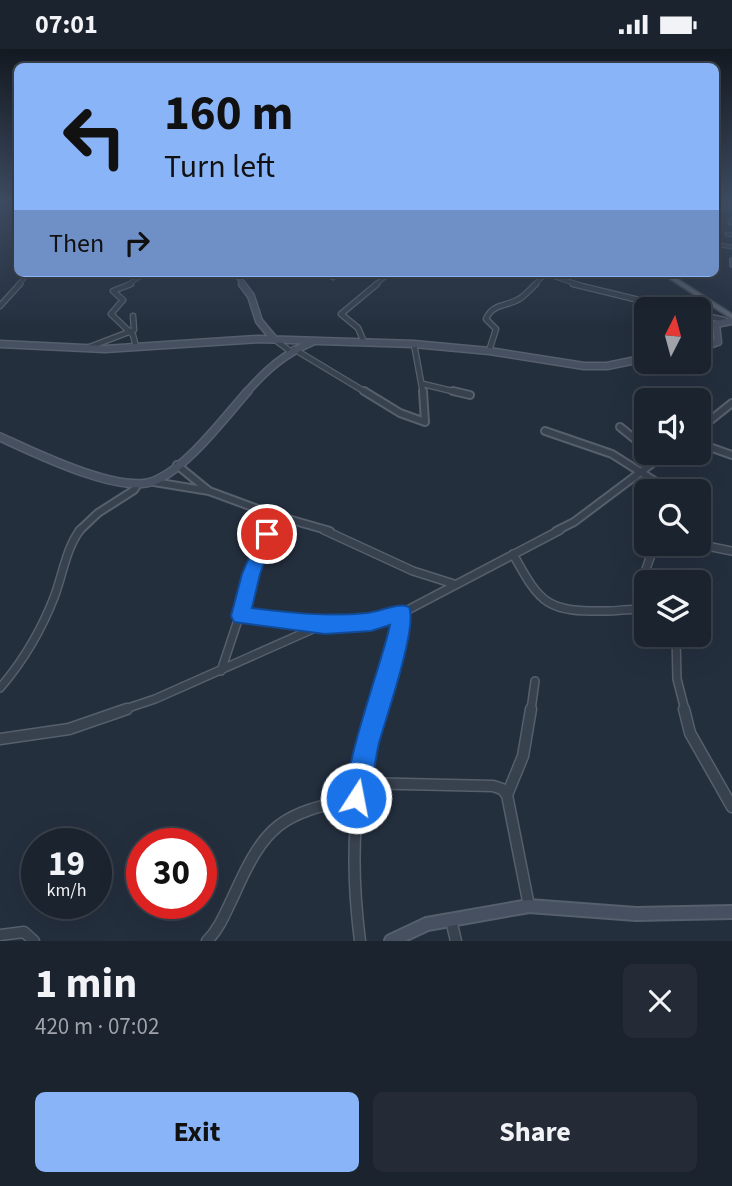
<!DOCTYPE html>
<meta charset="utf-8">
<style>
body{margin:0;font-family:"Source Sans 3",sans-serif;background:#242b36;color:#f1f3f6;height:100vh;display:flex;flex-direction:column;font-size:26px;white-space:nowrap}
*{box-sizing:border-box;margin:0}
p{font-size:23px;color:#a0a4aa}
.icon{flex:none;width:38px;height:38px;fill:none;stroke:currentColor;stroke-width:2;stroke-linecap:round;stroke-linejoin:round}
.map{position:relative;height:892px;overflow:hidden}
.drawer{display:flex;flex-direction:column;background:#1b232e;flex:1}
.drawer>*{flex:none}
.hud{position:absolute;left:14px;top:14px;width:705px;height:214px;border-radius:10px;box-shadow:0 7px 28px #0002,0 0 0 2px #39404a;background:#8ab4f8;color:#111;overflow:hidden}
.needle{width:46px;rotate:6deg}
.fabs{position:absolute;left:634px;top:248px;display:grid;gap:14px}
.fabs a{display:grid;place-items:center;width:77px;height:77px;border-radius:10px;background:#1b232e;box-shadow:0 7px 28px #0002,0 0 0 2px #39404a;font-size:35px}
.speed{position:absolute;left:21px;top:779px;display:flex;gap:14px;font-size:35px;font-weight:700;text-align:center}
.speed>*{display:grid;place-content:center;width:91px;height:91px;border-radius:50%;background:#1b232e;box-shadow:0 7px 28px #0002,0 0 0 2px #39404a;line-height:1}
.speed small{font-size:18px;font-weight:400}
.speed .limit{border:10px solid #d22;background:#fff;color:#111}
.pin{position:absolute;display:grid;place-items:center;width:60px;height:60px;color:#fff;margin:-30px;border:4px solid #fff;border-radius:50%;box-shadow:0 2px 7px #0007}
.me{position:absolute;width:77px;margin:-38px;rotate:11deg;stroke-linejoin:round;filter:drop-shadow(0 0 5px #0008)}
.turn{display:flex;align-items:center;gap:24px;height:147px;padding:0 35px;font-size:32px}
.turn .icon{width:91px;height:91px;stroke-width:2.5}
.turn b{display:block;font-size:49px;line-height:60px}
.then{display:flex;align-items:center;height:66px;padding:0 35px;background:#0003;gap:14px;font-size:26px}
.round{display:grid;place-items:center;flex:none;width:74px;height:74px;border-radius:10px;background:#242b36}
.head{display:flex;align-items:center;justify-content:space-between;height:119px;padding:0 35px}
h1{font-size:42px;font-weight:700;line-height:52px}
.action{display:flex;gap:14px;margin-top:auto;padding:14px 35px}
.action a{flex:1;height:80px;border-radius:10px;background:#8ab4f8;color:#111;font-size:28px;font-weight:700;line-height:80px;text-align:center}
.action a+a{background:#242b36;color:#f1f3f6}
.status{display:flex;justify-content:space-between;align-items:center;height:49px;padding:0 35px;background:#1b232e;direction:ltr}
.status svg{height:19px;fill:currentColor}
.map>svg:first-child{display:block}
</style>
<div class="status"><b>07:01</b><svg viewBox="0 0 49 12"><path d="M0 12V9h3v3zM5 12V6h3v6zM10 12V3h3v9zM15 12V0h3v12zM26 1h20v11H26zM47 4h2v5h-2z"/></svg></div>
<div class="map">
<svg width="732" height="892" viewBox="0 0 732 892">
<rect width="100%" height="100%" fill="#242f3e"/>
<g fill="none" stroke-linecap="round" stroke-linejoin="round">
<g stroke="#565f6c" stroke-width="5">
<path id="street-far4" d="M0,155L6,153
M716,159H732
M730,174L732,171
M727,185L732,186
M716,195L732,198
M543,224L580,236
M333,229L335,224
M18,236L29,224
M127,236L146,224
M375,236L390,224
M534,236L545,226"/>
</g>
<g stroke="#565f6c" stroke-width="7">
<path id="street-far3" d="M131,235L113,242L123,251L111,265L133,286L136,298
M573,235L680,261
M0,257L20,235
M698,265L724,271
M274,290L290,302
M364,293L358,279L341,265L377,235
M414,295L423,344
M87,299L134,281L133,267
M294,300L367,344
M489,302L496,280L486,270C493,254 506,258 519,250C525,247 530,240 536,235
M423,335L460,344"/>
</g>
<g stroke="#565f6c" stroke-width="10">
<path id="street-far2" d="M364,342L400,364L425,373L423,342
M453,342L470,346
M620,378L646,399
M698,381L732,354
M545,382L612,405L672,443
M698,394L732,406
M177,416L209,442
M154,433L209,442L274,466L330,482
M79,482L98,464L134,441L138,435
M268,482L274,466
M556,482L574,473L666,404"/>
</g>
<g stroke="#565f6c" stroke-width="10">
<path id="street-far1" d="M324,481L413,522L454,535
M697,495L732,502
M513,505C541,556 547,563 608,562C621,562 633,558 646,562
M650,534L646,520L655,495
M240,567L322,576
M676,586L677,630L685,661
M221,622L268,481
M0,639C24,611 42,580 55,546C63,524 66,500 80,481
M122,661L155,650L315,579L371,573L402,564L560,481
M377,661L402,564
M531,661L535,632"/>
</g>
<g stroke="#565f6c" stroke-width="13">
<path id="street" d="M684,660L690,684L732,758
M0,690L69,680L127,660
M360,734L493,737L502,740L507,746L529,857
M507,746L523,707L531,660
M451,871L456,892
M0,886L24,883L34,892
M207,892C220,879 226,862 234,846C266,774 281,765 356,749
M360,892C349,805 354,744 377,660"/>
</g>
<g stroke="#565f6c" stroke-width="6">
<path id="secondary-far3" d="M732,211V216
M235,224L244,236"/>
</g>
<g stroke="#565f6c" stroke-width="9">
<path id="secondary-far2" d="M242,235L251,247L259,272L274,290
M0,295L105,300L258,290L414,295L489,302L584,317H607L646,309
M698,300L718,293L716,275L732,272
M246,344C266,321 284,305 312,293"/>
</g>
<g stroke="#565f6c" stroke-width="10">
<path id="secondary-far1" d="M0,388C33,403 120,446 154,432C187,419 224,369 248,342"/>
</g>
<g stroke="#565f6c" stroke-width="16">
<path id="secondary" d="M391,892L427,875L529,857L636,865L732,863"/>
</g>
<g stroke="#414a57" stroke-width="3">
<path id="primary" d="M661,224H668L732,265V270Z"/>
</g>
<use href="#street-far4" stroke="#38414e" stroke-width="3.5"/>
<use href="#street-far3" stroke="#38414e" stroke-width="4.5"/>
<use href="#street-far2" stroke="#38414e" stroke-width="6"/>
<use href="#street-far1" stroke="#38414e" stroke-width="7"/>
<use href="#street" stroke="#38414e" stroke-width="10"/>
<use href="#secondary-far3" stroke="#465061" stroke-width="4.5"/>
<use href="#secondary-far2" stroke="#465061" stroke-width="6"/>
<use href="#secondary-far1" stroke="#465061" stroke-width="7"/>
<use href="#secondary" stroke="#465061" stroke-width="12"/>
<use href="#primary" fill="#56606e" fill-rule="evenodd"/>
</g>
<linearGradient id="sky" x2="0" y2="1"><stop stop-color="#141a22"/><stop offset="0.55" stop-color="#3f4d63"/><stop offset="1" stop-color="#3f4d63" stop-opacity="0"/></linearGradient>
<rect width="732" height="277" fill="url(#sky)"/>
<path fill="#1a73e8" stroke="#114b97" stroke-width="2" d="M267,479L273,481L275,485L260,525L252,559C291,564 328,568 367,564C381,563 396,553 409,558C418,577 386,669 379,694C374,715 373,738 365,758L356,761L348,758C337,731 383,612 390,576L371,582L325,585L234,573L231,567L242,525L261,481Z"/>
</svg>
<div class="fabs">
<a><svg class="needle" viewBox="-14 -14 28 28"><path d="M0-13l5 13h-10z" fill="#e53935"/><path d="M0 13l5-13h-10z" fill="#a0a4aa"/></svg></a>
<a><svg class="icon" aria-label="sound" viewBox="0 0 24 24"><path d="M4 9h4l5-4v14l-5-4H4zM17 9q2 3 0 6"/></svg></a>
<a><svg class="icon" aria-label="search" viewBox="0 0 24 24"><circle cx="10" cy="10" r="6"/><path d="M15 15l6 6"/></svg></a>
<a><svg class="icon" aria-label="layers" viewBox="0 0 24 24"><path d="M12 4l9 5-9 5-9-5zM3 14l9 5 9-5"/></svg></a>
</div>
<div class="speed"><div>19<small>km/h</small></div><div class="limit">30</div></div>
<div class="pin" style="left:267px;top:485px;background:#d93025"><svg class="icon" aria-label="arrive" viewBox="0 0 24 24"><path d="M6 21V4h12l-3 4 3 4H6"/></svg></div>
<svg class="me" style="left:356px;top:749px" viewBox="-20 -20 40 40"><circle r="17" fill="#1a73e8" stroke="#fff" stroke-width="3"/><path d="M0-11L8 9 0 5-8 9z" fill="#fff"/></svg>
<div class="hud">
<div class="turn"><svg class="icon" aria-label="left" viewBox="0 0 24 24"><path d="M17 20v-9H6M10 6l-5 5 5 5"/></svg><div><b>160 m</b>Turn left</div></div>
<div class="then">Then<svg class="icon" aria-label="right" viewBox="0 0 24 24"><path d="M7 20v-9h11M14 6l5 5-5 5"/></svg></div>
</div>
</div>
<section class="drawer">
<div class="head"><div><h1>1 min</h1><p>420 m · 07:02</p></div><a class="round"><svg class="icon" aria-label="close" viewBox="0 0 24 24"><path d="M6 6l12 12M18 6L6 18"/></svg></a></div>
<div class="action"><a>Exit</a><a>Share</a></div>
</section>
